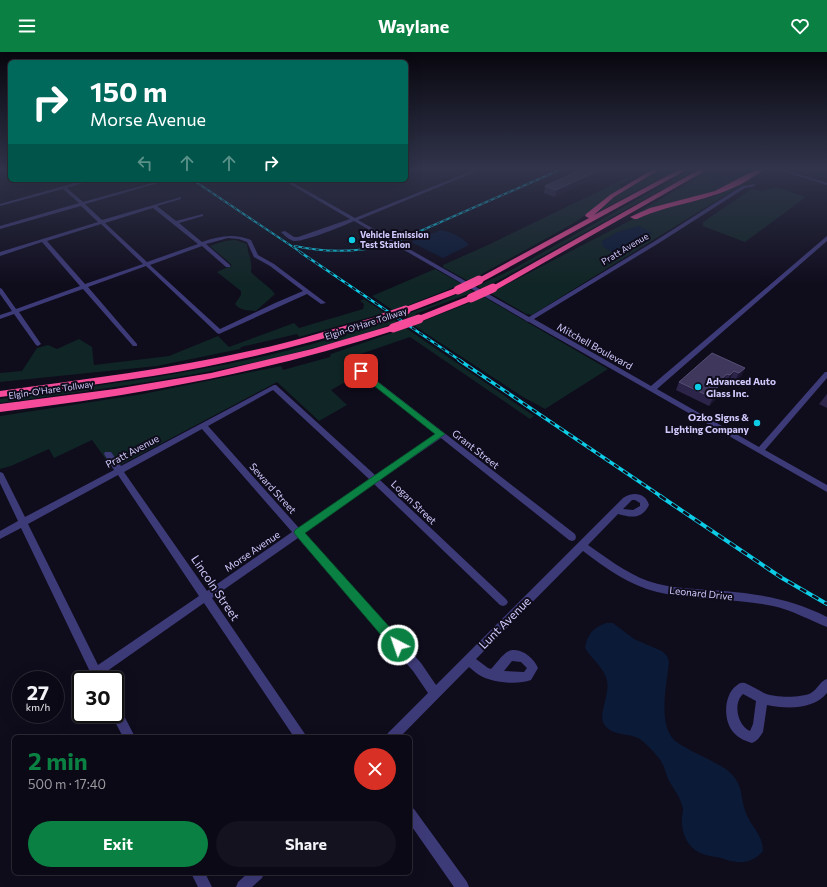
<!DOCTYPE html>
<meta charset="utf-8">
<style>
body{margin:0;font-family:Commissioner,sans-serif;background:#14121e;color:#f1f3f6;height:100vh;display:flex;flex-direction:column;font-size:15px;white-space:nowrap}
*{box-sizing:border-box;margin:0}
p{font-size:13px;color:#9a9aa0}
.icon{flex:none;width:22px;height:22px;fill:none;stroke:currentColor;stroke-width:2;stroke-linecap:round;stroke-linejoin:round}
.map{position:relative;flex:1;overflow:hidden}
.details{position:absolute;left:12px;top:683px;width:400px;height:140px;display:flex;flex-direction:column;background:#0b0915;border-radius:6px;box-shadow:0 4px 16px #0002,0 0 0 1px #2b2a34}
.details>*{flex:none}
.hud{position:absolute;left:8px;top:8px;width:400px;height:122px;border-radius:6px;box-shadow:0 4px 16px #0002,0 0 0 1px #2b2a34;background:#00695c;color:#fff;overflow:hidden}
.speed{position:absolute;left:12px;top:619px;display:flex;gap:8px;font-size:20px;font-weight:700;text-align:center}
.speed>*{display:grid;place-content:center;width:52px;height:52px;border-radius:50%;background:#0b0915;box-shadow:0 4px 16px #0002,0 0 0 1px #2b2a34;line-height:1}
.speed small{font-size:10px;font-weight:400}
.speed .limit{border:2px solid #111;border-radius:6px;background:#fff;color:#111}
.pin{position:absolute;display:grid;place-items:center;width:34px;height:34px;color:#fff;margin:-17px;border-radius:8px;box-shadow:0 2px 6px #0006}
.me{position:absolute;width:44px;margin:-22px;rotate:319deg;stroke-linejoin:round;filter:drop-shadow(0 0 3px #0008)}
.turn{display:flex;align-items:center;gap:14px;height:84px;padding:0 16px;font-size:18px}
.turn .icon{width:52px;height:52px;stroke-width:2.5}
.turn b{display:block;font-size:28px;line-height:34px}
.lanes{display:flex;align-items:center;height:38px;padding:0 16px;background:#0003;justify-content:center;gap:20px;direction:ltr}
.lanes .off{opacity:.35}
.round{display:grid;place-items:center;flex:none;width:42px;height:42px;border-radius:21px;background:#14121e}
.head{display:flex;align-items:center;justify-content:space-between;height:68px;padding:0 16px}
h1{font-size:24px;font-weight:700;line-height:30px;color:#0b8043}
.primary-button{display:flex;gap:8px;margin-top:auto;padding:8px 16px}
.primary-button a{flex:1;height:46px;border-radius:24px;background:#0b8043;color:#fff;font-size:16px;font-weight:700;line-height:46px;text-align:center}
.primary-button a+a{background:#14121e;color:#f1f3f6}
header{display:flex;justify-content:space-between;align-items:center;height:52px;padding:0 16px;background:#0b8043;color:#fff;font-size:18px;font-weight:700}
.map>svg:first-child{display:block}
</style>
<header><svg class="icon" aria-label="menu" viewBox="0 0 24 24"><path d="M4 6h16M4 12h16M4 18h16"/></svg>Waylane<svg class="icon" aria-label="heart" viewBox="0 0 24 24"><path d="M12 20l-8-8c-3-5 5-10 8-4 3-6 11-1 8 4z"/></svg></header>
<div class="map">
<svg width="827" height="835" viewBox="0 0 827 835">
<rect width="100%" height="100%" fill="#0f0c1c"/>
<path fill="#102525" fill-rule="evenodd" d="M647,116H651L618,133L623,136L574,171L475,226L468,229L443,215V213L488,193Z
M663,116H680L594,162L616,144Z
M694,116H700L503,226L481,237L477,234L513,217Z
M714,116H730L710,127L720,133L752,116H756L719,139L653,156L633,163Z
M789,116H827V121L820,126Z
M752,126H753L750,128L751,130H747L532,263L526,262L490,241L637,165L663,156L712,145L730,137ZM639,174L651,181L622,201L613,202L602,189L618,180Z
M776,135L806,145L745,190L703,174V170L750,138L752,137L762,139Z
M235,188L247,192C248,203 253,210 251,220C258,228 268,233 275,242L256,259C248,258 240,259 235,252L241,243V239L217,220L232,213L210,194L225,189Z
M435,217L462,232L394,259L372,244Z
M469,237L474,240L415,262L417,263L405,267L401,264L435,252Z
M484,245L608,317L545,357L523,345L413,273Z
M364,247L385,261L299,285L297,282L241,295L240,297L157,314L0,330V321L22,319L37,296L48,293L57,297L79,287L92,295L94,313L169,304L218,284L229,295L294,271L299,276L363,257L364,252L360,249Z
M393,267L398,270C270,316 134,333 0,351V347C86,335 171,325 256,306C302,296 348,282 393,267Z
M406,276L534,364L530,367L410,285L343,308L360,322L331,338L347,353L319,369L277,330L113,417L92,388L54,406L49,397L11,414L0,417V364L143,342L281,314L283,318L330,305L331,302Z"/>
<path fill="#0b1a36" d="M730,116H752L720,133L710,131V127Z
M639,174L652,181L622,201L616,203L602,194V189L618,180Z
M441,178C449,179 464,186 469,193L443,206L413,191V189Z
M606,571H613L634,587L662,599L667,604L669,610C667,632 656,677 678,691C687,697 698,702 708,707C718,713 728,716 735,726C743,737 741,749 746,761C752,776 763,783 763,799C753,811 741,812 727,808C718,804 707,805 698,800C686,793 681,779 682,766C682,763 683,760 683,757C681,746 673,736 668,727C665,719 664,712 658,705C653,699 645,690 638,686C627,681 609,684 603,670C599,662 610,641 607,629C605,616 591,607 585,596C587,582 594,575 606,571Z"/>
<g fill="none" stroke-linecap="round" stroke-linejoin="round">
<path fill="#3d3a78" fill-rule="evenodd" d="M479,116H485L358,168L529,265L655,189L742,134L755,132V134L745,136L659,191L534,267L651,334L827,184V189L657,337L759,395L825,320H827V326L765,398L827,433V440L529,270L526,269L525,268L354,169C343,174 304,190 294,189C289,188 284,183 281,180L285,179L294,185H298L350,167L283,128H288L355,166Z
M772,116H779L827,131V133Z
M85,128H92L67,136L83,150L159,129V131L85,152L102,168L181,145V147L157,154L176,169L203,162V164L179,171L202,190C219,184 234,181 251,188L258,203L274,212L326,251L321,252L307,242L219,282L217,281L146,214L88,235L137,292V294H133L83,237L19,260L41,292L38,294L36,293L14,262L0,267V263L12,259L0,242V236L2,237L16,257L80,234L42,190L0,204V200L98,170L81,154L0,177V174L79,151L63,137L0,154V152ZM153,156L198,192L147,210L105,171ZM101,172L143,212L85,232L47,189ZM228,186L239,187L247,190L254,205L270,214L303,239L275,251L220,277L150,213L202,194L226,215H230V213L206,192Z
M350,308L575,482L576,485L575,488L572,489L569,488L441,386L380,428L506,547L508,550L506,553L503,554L500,553L374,432L304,481L421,611L436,633L623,446C633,439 646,441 649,453C642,467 632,466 618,462L588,493C607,506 626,521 648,529C672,537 699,537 724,539C760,542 794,548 827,565V575C809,568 792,558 773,554C735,546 695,549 657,540C629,533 605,516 583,499L476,607L488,616L491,617C496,612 501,604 507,600C519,593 534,606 538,616L531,628C518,633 494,631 481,624C477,622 473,618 469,615L400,685H386L388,681L428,641L413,619L298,486L212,546L307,685H294L204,551L103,622L105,628H94L21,476L0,487V479L18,469L0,431V420L3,421L25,465L114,418L104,402L105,400H111L121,414L274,333H276L375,423L436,382L348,311V309ZM273,338L369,427L299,476L208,374ZM202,377L292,480L207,539L124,420ZM118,423L199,544L98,613L28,472ZM632,448H635L640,451V454L633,458L623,457ZM512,609L521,610L527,616L524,620L504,619Z
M827,627V641C813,658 786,657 767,653L763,680C760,685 757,689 752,691C746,689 740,687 735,682C723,671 723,644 736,634C739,631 741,630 745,631C752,634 758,638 764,641C775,646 801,646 811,641C818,637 820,629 827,627ZM743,642L756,649L753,672L750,679C737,673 733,651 743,642Z
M115,652L119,654L135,685H123L111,662H115Z
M410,755L414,757L467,830L469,835H454L410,772Z
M191,821H205L212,835H198Z
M248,821H264L262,826L252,835H236L238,830Z"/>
<path fill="#f54b9a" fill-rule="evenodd" d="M655,116H662L614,145L594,163L682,116H690L482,230H479L475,228L589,166L585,164L586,162L610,143Z
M702,116H710L496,238H490L489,236Z
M759,116H766C761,121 754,124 748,128C712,150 674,150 637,167H634L630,165L650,156L715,139Z
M458,235L462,238L461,240L409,260L406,261L402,258L403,256Z
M471,243L475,246L474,248L422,269L419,270L414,267L416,265Z
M380,264L385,267L383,269C324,287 265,303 204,315C136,328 68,336 0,345V339C85,327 170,317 254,298C297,289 338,275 380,264Z
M393,273L396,274L398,276L396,278C319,303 241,322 162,336C108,346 54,353 0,360V352L115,337L211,321L312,297Z"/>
<g stroke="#0dcce5" stroke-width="2">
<path id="rail-far3" d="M193,128L302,201
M295,194C326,201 355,200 386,194L564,116"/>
</g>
<g stroke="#0dcce5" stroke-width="2.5">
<path id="rail-far2" d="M300,200L461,309"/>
</g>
<g stroke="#0dcce5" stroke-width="3.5">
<path id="rail-far1" d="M459,308L662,445"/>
</g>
<g stroke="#0dcce5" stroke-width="4">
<path id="rail" d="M660,444L782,526L827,552"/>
</g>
<use href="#rail-far3" stroke="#0f0c1c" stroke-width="1" stroke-dasharray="3.5" stroke-linecap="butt"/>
<use href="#rail-far2" stroke="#0f0c1c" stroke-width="1.5" stroke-dasharray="4.5" stroke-linecap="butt"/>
<use href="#rail-far1" stroke="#0f0c1c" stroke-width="2" stroke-dasharray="5.5" stroke-linecap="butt"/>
<use href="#rail" stroke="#0f0c1c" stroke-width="2.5" stroke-dasharray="7" stroke-linecap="butt"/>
<path stroke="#f54b9a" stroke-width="9" d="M458,238L479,228
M471,246L493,236
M380,267L406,258
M393,276L419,267"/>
</g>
<path fill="#2d2549" d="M531,116H555L544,121Z
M585,116H616L555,145L544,141L545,134Z
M745,316L741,324L735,329L730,327L726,331L722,330L718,333L716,339L719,340L715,348L709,354L676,338L679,330Z
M827,342V356L819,352Z"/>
<path fill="#1a142f" d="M545,116H555L544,121Z
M604,116H616L555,145L556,138Z
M745,316L741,324L735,329L739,321Z
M734,319L730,327L726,331L730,323Z
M727,322L722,330L712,340L716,332Z
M719,340L715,348L709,354L713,346Z"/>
<path fill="#3f375c" stroke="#564e75" d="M585,116H604L556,138L545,134Z
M712,301L745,316L739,321L734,319L730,323L727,322L716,332L719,334L714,338L719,340L713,346L679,330Z"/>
<linearGradient id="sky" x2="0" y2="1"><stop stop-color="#08070f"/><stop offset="0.5" stop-color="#31344b"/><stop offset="1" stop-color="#31344b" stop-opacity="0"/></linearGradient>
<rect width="827" height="233" fill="url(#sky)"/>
<path fill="#0b8043" stroke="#07532c" d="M361,317L445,382L305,481L402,589L403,593L402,597L398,598L393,597L294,481L295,478L435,382L358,321L357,319Z"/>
<g fill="#0dcce5" stroke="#0f0c1c" stroke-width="1.5">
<circle cx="352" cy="188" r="4"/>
<circle cx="698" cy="335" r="4"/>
<circle cx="757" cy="371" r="4"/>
</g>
<g text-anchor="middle" stroke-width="4" stroke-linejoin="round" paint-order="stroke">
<g font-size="9" font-weight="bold" fill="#d0cafc" stroke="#0f0c1c" text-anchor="start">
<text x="360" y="186">Vehicle Emission<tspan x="360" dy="10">Test Station</tspan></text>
</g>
<g font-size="9" fill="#d0cafc" stroke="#0f0c1c">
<text transform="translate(625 197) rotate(-31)" y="3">Pratt Avenue</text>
<text transform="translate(366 272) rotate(-18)" y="3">Elgin-O'Hare Tollway</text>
<text transform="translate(51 338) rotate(-8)" y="3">Elgin-O'Hare Tollway</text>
</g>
<g font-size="10" fill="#d0cafc" stroke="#0f0c1c">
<text transform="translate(595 294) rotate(29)" y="4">Mitchell Boulevard</text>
<text transform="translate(476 397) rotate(38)" y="4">Grant Street</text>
<text transform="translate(132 399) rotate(-28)" y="4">Pratt Avenue</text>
<text transform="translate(273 436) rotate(48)" y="4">Seward Street</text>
<text transform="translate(414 450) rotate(44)" y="4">Logan Street</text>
<text transform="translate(252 499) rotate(-34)" y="4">Morse Avenue</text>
<text transform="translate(701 541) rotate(6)" y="4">Leonard Drive</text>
</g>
<g font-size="10" font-weight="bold" fill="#d0cafc" stroke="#0f0c1c" text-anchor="start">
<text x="706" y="333">Advanced Auto<tspan x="706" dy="12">Glass Inc.</tspan></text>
<text x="749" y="369" text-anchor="end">Ozko Signs &amp;<tspan x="749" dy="12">Lighting Company</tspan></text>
</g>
<g font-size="12" fill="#d0cafc" stroke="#0f0c1c">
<text transform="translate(215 536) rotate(56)" y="4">Lincoln Street</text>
<text transform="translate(505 571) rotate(-45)" y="4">Lunt Avenue</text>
</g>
</g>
</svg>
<div class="speed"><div>27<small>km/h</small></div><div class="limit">30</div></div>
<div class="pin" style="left:361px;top:319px;background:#d93025"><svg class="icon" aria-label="arrive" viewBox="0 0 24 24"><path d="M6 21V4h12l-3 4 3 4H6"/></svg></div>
<svg class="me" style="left:398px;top:593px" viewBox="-20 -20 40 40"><circle r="17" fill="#0b8043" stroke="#fff" stroke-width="3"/><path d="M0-11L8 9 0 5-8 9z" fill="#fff"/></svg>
<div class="hud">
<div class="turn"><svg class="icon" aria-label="right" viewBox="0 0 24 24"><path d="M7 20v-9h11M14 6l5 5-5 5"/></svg><div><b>150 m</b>Morse Avenue</div></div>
<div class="lanes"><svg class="icon off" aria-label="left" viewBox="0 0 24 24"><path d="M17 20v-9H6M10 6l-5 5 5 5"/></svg><svg class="icon off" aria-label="ahead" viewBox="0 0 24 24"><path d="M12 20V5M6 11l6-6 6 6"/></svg><svg class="icon off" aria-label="ahead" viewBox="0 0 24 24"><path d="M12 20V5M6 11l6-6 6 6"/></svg><svg class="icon" aria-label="right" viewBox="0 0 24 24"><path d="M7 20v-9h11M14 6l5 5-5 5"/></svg></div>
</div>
<section class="details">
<div class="head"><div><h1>2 min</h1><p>500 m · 17:40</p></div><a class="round" style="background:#d93025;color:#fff"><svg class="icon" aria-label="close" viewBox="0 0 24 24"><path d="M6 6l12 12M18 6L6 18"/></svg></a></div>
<div class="primary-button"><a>Exit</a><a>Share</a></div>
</section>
</div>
